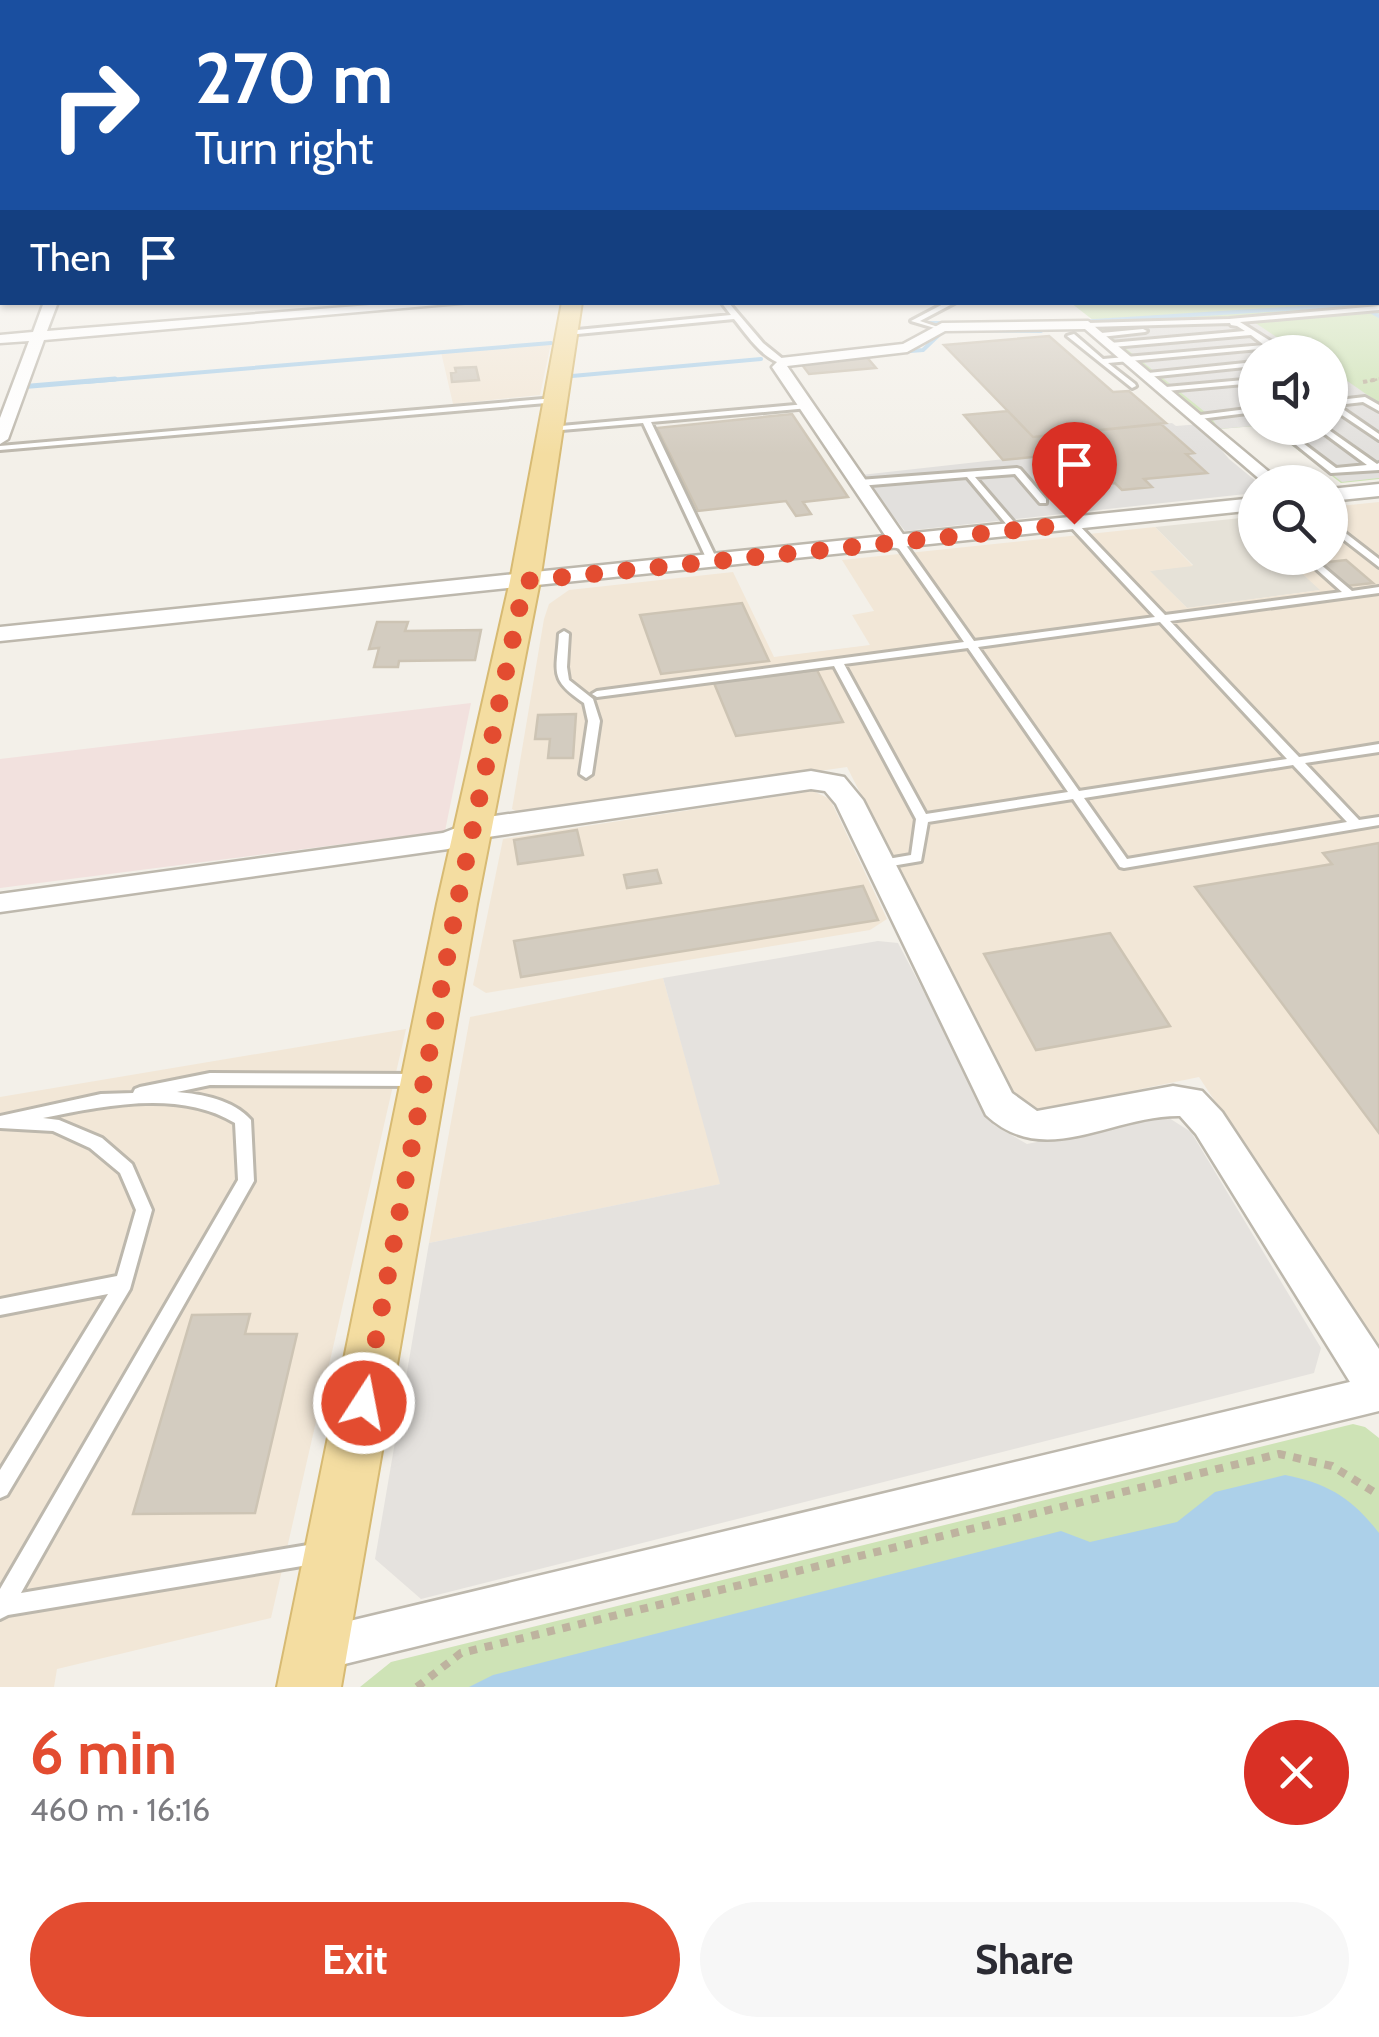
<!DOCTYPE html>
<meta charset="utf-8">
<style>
body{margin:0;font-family:Cabin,sans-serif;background:#f7f7f7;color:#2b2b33;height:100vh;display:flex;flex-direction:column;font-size:38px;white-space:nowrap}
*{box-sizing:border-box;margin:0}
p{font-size:32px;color:#7c7c81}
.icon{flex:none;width:55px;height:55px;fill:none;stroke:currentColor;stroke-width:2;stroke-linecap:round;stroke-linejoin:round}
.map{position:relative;height:1687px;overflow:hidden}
.details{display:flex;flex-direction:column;background:#fff;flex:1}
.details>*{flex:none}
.guide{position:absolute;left:0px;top:0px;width:1380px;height:305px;box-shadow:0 2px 8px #0004;background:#1a4fa0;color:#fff;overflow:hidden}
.buttons{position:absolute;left:1238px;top:335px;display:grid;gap:20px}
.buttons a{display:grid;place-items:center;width:110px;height:110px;border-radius:50%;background:#fff;box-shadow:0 2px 8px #0004;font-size:50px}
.pin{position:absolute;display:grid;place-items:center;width:85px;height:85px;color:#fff;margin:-102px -42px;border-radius:50% 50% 50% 0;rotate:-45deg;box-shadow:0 0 10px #0007}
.pin .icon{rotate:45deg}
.me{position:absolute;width:110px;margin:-55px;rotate:11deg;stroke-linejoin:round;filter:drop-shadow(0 0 8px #0008)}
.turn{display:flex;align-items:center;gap:35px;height:210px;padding:0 30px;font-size:45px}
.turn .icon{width:130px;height:130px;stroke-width:2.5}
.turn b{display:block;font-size:70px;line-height:85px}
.then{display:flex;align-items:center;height:95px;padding:0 30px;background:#0003;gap:20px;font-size:38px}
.round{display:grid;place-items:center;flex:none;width:105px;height:105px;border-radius:52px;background:#f7f7f7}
.summary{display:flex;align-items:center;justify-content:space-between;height:170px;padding:0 30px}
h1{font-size:60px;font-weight:800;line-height:75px;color:#e34c30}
.button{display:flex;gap:20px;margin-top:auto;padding:20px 30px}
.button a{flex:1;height:115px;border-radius:60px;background:#e34c30;color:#fff;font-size:40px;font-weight:800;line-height:115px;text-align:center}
.button a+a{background:#f7f7f7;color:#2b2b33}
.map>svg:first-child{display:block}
</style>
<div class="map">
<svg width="1379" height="1687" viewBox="0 0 1379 1687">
<rect width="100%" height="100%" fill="#f3f0e9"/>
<path fill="#e6e2d8" d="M1241,518L1255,530V558H1285L1321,590L1187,608L1149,571L1193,565L1155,527Z"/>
<path fill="#f2e7d7" d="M551,343L540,395L453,404L441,352Z
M1379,502V1350L1199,1077L1040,1110L1015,1098L847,767L521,814L512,809L544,619L549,604L569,590L733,572L774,657L870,645L852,615L874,611L842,560L1155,527L1193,566L1150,571L1187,608L1320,590L1285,558H1330V507Z
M813,791L830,799L887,919L870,930L486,993L473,985L503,839Z
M663,978L721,1184L429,1243L470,1017Z
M406,1029L271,1618L57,1669L54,1687H0V1097Z"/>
<path fill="#e5e2de" d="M878,941L898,943L994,1125L1027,1144L1166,1116L1191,1132L1321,1348L1314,1373L421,1599L375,1559L429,1243L720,1184L663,978Z"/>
<path fill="#f2e1de" d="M471,703L445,831L0,888V759Z"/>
<path fill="#cee3b6" d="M1378,266L1379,306L1220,319L1098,324L1071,303L1378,302Z
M1379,310V479L1341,483L1269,428H1330V352H1255V426L1219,429L1099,329Z
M1353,1424L1365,1427L1379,1438V1687H360L391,1662Z"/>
<path fill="#e2e0dd" d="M1254,322L1299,352H1255V426L1219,429L1210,416L1103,330Z
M1330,369L1379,403V478L1342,482L1270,428H1330Z
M1172,423L1176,426L1200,424L1229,459L1257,482L1255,493L905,531L861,475L1031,456L1062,489L1115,483L1123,490L1151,487L1144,479L1206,473L1186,454L1192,452L1161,424Z"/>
<path fill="#acd0e9" d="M1285,1475C1328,1483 1353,1499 1379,1533V1687H469L493,1675L1061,1531L1090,1542L1177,1522L1215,1492Z"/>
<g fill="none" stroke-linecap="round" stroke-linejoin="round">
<path stroke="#acd0e9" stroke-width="4" d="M1361,306L1379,316
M1079,322L1379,303
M930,323H950
M898,352L923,350L944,330L1041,331
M572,376L761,359
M85,382L551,343"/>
<path stroke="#acd0e9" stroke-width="5" d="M19,387L115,379"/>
</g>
<path fill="#d3ccc0" stroke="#cdc4b4" stroke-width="2.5" d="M1049,336L1113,392L1129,391L1166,423L1033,437L944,345Z
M865,355L876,368L809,374L800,362Z
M476,367L479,380L452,382L451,373L456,372L455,368Z
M1008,411L1033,437L1161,424L1194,453L1186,454L1207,473L1144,479L1152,487L1122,490L1115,483L1061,489L1045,471L1064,469L1051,455L1003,460L964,415Z
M792,414L848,497L803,502L811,514L796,516L786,501L698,511L657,428Z
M1346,560L1373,583L1346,586L1320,563Z
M742,603L769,661L661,674L640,615Z
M377,622H408L405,631L481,630L475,660L399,661L398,667H374L379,648L369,649Z
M817,670L843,722L736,736L714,683Z
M576,714L573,758H548L550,739H535L538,715Z
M577,830L583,855L518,864L514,840Z
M1379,843V1133L1195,887L1332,864L1323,853Z
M657,870L661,883L627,888L624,875Z
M863,886L878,920L521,977L514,941Z
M1110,933L1170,1026L1036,1050L984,954Z
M250,1314L245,1334H297L255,1513L133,1514L192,1315Z"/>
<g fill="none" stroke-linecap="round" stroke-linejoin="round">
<g stroke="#bdb8ad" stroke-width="6">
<path id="service" d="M721,302H728L763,343L784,360V364C763,360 747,335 734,319L567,335L563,333L567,331L731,315Z
M947,302H956L920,321L938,327V329L911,321Z
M1379,306V310L1240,322L1275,344L1283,352H1276L1270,348L1108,363L1135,384L1136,386L1132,388L1067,336L1074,334L1103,359L1264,345L1251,335L1113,347H1110V343L1245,331L1237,326L1231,325L1230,323L1088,327L1085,325L1088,323L1229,319Z
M1143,329L1147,331L1145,332L1101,337L1097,335L1101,333Z
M1255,362V366L1148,377L1144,375L1148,373Z
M1330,372H1337L1338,374L1330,376Z
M1255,379V383L1166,391L1162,389L1166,387Z
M1365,397L1379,405V411L1363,402L1337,405L1379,434V440L1330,407V401Z
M555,398H558V402L0,450V446Z
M806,404H809V408L651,422L718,562L713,565L708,562L643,423L550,431L546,429L550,427Z
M1255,408V412L1200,419L1196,417L1200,415Z
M1275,428H1283L1336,468L1367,465L1317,428H1326L1377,464L1379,463V470L1331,473Z
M1017,468L1020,469L1046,499V503H1040L1015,474L975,477L1019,528L1021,530L1016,533L1013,532L967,477L859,486L855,483L859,480Z
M1073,521L1076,522L1165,615L1342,592L1304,558H1313L1352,591L1379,587V593L1170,621L1299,757L1379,744V752L1305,763L1359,820L1379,817V825L1124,868L1120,867L1073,799L928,822L921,861L880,868L876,867L874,864L876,861L911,855L916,819L834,666L597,697L592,694L597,691L964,642L895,543L900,540L903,541L974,641L1155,617L1070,526V522ZM1160,622L1287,759L1079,791L978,647ZM968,648L1068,792L926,814L844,664ZM1293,765L1347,822L1127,859L1084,798Z
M1330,521L1379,559V567L1330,529Z
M564,631L569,634L567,667L569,680L593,699L600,721L592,774L586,778L580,774L588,721L584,703C548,679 557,672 559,634Z
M210,1073L418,1074L423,1076L426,1080L423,1084L418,1086L210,1085L177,1092C202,1094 234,1100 251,1120L254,1181L21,1593L320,1543L327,1546L330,1553L327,1560L320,1563L8,1615L0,1619V1589L238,1180L235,1123C179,1089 104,1106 43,1118L59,1120L102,1138L132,1164L152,1210L130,1289L7,1495L0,1498V1470L108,1294L0,1315V1299L117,1276L136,1210L120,1173L90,1148L53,1131L0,1128V1116L101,1094L133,1093L135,1089L140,1087Z"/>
</g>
<g stroke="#bdb8ad" stroke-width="5">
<path id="minor" d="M2,224V235L0,236V225Z
M44,302H58L47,331L408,302H471L44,340L8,439L0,444V418L29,341L0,343V335L33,332Z
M1088,321L1281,482H1263L1085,329L945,331L907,352L787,366L909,543L900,549L893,547L772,367L781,358L903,344L942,323Z
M474,821L486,829L483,835L448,849L0,912V894L443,833Z
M1379,1375V1411L316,1671L301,1665L295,1650L301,1635L316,1629Z"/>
</g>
<g stroke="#bdb8ad" stroke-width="5">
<path id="tertiary" d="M1379,484V496L1330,501V489Z
M1255,498V510L0,641V627Z
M811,771L844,777L863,800L1012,1093L1037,1111L1173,1086L1202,1091L1222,1112L1379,1349V1410L1363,1403L1196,1134L1180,1116C1111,1115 1045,1170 986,1115L836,804L825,791L811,789L474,839L464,836L459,829L464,822L474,819Z"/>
</g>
<g stroke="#cec29e" stroke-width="40">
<path id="secondary" d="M0,255L2,254"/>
</g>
<g stroke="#d7ba73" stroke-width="4">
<path id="primary" d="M562,302H582L540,581L477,904L341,1687H277L437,904L510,581Z"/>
</g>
<path stroke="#beb39f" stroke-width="2.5" stroke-dasharray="2.5 2.5" stroke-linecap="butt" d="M1365,382L1379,379"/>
<path stroke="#beb39f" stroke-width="4" stroke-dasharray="4 4" stroke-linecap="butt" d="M1363,382L1379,379"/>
<path stroke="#beb39f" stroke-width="8" stroke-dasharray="8 8" stroke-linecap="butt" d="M417,1687L461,1653L1279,1454L1332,1466L1379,1495"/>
<use href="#service" fill="#fff" fill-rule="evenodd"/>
<use href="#minor" fill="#fff" fill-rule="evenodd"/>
<use href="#tertiary" fill="#fff" fill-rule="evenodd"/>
<use href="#secondary" stroke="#f9efcd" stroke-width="35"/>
<use href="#primary" fill="#f4dda1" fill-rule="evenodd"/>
</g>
<linearGradient id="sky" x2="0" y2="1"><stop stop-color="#90bfe8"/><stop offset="0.48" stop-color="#faf8f5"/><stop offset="1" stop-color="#faf8f5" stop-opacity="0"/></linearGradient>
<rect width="1379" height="454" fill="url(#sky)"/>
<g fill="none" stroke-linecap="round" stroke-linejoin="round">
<path stroke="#e34c30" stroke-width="18" stroke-dasharray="0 32.4" d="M364,1403L457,904L525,581L1074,524"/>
</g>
</svg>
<div class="buttons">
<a><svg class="icon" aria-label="sound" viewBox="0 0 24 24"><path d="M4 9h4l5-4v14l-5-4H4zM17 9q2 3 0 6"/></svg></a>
<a><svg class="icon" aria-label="search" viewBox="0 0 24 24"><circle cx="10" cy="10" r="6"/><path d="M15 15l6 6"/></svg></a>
</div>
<div class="pin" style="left:1074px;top:524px;background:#d93025"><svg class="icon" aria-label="arrive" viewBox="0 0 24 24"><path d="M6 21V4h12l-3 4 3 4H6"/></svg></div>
<svg class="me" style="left:364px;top:1403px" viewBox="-20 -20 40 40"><circle r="17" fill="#e34c30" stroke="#fff" stroke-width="3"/><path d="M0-11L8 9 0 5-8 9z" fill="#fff"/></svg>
<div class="guide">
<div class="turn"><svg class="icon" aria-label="right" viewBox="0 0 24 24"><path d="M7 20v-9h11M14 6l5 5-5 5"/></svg><div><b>270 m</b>Turn right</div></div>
<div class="then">Then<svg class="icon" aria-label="arrive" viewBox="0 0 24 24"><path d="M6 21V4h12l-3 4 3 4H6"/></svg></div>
</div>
</div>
<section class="details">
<div class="summary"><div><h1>6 min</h1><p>460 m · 16:16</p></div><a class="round" style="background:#d93025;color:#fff"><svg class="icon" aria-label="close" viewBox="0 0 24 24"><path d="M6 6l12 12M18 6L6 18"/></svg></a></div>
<div class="button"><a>Exit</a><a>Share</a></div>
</section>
